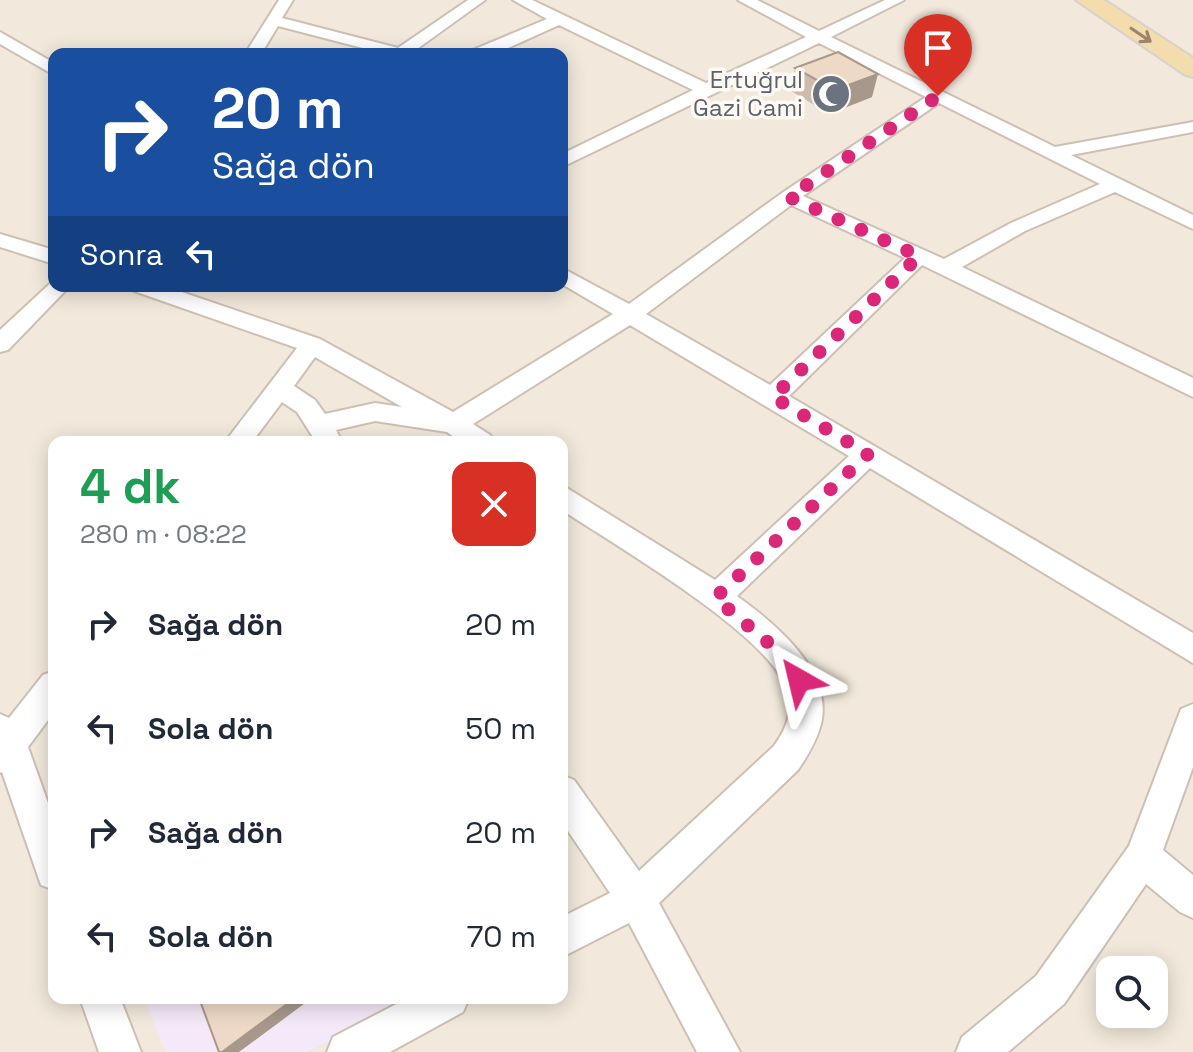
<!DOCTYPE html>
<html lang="tr">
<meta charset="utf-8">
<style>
body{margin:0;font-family:"Space Grotesk",sans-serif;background:#f6f6f7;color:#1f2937;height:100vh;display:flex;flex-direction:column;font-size:30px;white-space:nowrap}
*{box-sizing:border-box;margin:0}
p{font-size:26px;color:#747a83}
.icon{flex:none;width:44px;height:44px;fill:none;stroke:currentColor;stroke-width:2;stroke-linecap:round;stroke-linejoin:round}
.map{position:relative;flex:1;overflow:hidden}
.panel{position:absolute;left:48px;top:436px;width:520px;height:568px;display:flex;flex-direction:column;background:#fff;border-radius:16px;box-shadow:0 4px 20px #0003}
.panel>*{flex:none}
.banner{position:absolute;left:48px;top:48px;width:520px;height:244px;border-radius:16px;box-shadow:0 4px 20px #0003;background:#1a4fa0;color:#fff;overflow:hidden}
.buttons{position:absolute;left:1096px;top:956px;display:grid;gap:16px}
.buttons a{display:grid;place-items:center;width:72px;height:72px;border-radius:16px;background:#fff;box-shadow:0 4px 20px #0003;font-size:40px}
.pin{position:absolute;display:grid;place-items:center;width:68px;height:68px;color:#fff;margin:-82px -34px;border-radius:50% 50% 50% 0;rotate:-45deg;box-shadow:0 0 8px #0007}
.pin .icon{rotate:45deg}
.me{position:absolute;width:88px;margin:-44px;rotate:323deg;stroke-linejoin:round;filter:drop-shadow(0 0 6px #0008)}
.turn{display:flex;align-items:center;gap:28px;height:168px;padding:0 32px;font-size:36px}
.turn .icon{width:104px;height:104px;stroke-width:2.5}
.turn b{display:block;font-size:56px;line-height:68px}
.then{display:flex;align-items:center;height:76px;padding:0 32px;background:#0003;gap:16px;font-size:30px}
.round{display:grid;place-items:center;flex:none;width:84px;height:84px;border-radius:16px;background:#f6f6f7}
.overview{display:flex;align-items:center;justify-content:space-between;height:136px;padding:0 32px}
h1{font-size:48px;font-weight:700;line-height:60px;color:#1e9e55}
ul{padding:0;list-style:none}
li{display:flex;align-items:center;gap:24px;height:104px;padding:0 32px}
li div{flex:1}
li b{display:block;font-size:30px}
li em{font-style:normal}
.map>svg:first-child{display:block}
</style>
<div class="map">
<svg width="1193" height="1052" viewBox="0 0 1193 1052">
<rect width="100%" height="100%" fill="#fbf7ed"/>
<path fill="#f2e9dc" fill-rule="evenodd" d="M0,0H1193V1052H0ZM54,54H562V286H54ZM54,442H562V998H54ZM1110,970H1154V1014H1110Z"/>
<path fill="#f4e9f8" d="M144,998H419L307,1052H165Z"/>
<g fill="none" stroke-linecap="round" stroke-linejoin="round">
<g stroke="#cdc0b3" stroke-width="4">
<path id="minor" d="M279,0H293L282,18L398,48L468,0H485L417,49L429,54H386L278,26L261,54H245Z
M513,0H532L706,83L806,37L738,0H757L819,31L885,0H904L831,37L1055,147L1193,122V132L1071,155L1193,215V229L1115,192L1025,231L962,267L1193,378V397L922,265L789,396L1193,633V663L870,468L737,596C773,622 830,668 822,719C819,737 808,755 798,770L659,903L740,1052H697L629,923L562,957V917L610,893L562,822V775L574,780L639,871L774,746C788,726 795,708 784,683C759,629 615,545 562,510V485L715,580L849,456L630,325L473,424L490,435L494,442H461L447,432L375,421L336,430L340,438L338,442H316L297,412L282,402L252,442H225L297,348L134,291L131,286H164L320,339L453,412L613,314L562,284V268L629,304L782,193L926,97L819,43L562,167V154L693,90L559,25L499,52L463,54L547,19ZM939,103L1100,184L1011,223L944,259L803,196ZM791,205L905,258L770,385L646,314ZM315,357L402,407L375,403L325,414L315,400L294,386Z
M0,32L54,63V75L0,44Z
M0,234L54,250V264L0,247Z
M54,280V286H68L65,291L8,350L0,352V330Z
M54,671V712L28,747L54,820V890L41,885L2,772L0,773V714L9,718L43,675Z
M1193,704V767L1163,850L1193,875V918L1180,912L1146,884L1064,1004L1008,1052H956L962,1037L1036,976L1129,846L1181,709Z
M80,998H120L141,1052H99Z
M408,998H469L463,1012L390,1052H327L333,1037Z"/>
</g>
<g stroke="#d8d2ce" stroke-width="4">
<path id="primary" d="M1076,0H1104L1193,58V77L1184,74Z"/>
</g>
<use href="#minor" fill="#fff" fill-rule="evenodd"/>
<use href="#primary" fill="#f3ddac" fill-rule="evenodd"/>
</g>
<path fill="#cdbbab" d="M795,68L872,97L829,114L791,91Z"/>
<path fill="#a7988b" d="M878,74L872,97L829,114L835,90Z
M295,998H312L239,1052H222Z"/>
<path fill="#eed9c7" stroke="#a7988b" stroke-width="2" d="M838,52L878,74L835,90L795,68Z
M199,998H295L222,1052H219Z"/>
<defs><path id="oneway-shaft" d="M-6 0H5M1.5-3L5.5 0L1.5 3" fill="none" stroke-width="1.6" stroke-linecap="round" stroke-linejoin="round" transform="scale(2)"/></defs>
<use stroke="#9b866c" href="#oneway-shaft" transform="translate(1141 35) rotate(34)"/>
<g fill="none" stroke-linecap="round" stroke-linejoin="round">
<path stroke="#db2777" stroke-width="14" stroke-dasharray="0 25.2" d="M799,680L783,655L715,598L868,454L773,397L919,256L789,197L938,96"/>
</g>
<defs>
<g id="mosque-disc" transform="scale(2)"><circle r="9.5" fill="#6b7280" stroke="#fefaf3"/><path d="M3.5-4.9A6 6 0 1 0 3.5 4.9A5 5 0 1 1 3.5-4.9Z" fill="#fff"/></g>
</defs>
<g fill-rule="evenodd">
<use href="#mosque-disc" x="831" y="94"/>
</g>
<g text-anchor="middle" stroke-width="7" stroke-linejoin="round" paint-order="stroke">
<g font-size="24" fill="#5b616d" stroke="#fefaf3" text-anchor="end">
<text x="803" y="88">Ertuğrul<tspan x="803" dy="28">Gazi Cami</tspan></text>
</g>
</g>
</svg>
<div class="buttons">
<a><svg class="icon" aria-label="search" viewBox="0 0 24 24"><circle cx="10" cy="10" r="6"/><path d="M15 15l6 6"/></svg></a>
</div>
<div class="pin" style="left:938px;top:96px;background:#d93025"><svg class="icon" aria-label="arrive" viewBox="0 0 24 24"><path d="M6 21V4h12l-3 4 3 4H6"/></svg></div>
<svg class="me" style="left:799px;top:680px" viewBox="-20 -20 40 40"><path d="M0-17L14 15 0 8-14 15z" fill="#db2777" stroke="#fff" stroke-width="4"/></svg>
<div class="banner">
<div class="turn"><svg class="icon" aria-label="right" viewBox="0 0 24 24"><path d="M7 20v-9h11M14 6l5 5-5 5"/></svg><div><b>20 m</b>Sağa dön</div></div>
<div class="then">Sonra<svg class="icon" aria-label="left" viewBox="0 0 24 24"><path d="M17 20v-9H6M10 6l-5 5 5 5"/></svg></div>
</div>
<section class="panel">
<div class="overview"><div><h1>4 dk</h1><p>280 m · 08:22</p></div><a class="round" style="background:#d93025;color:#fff"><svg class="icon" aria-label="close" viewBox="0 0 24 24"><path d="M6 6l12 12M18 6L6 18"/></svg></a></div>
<ul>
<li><svg class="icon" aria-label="right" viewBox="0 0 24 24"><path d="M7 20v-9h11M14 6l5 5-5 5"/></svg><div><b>Sağa dön</b></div><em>20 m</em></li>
<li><svg class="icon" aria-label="left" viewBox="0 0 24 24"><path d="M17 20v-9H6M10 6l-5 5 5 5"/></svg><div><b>Sola dön</b></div><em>50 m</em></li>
<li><svg class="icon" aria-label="right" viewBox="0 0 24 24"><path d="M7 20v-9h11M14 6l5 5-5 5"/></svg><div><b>Sağa dön</b></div><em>20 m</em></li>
<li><svg class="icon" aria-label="left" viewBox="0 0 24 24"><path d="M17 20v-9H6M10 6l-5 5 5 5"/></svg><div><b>Sola dön</b></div><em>70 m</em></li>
</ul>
</section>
</div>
